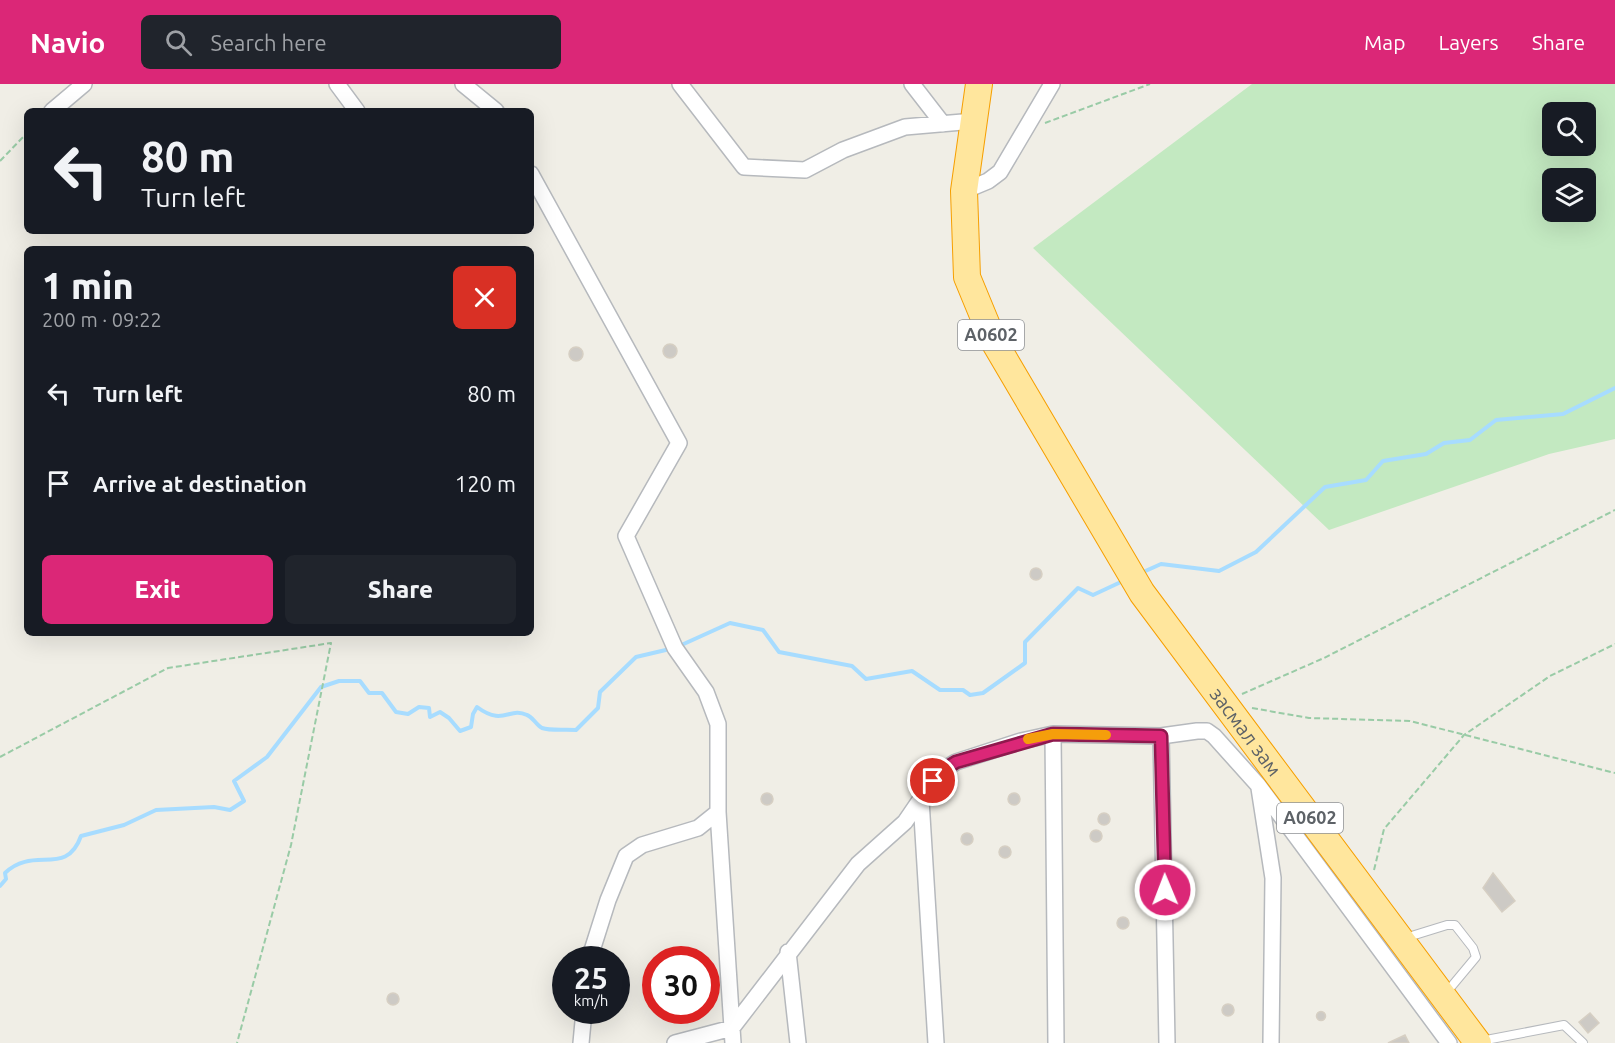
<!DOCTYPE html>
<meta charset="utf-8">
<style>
body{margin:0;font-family:Ubuntu,sans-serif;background:#20242c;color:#f1f3f6;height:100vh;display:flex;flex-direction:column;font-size:22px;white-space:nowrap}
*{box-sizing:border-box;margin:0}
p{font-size:20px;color:#9ea1a6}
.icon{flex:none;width:33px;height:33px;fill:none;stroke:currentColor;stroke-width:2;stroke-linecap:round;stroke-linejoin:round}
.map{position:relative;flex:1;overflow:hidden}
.side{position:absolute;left:24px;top:162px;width:510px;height:390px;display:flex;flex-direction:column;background:#171b24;border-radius:9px;box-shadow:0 6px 24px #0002}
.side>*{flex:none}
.guide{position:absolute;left:24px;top:24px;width:510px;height:126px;border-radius:9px;box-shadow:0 6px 24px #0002;background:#171b24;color:#f1f3f6;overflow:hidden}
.controls{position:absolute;left:1542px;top:18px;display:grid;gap:12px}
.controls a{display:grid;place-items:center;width:54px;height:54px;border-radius:9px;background:#171b24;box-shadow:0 6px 24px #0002;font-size:30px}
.speed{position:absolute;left:552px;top:862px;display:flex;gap:12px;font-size:30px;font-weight:700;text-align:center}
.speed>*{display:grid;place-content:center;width:78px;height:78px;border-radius:50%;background:#171b24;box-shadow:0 6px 24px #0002;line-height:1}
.speed small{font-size:15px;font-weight:400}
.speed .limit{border:9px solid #d22;background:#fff;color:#111}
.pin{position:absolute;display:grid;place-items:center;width:51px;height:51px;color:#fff;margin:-26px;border:3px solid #fff;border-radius:50%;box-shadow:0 2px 6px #0007}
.me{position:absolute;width:66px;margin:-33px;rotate:359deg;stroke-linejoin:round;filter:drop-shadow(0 0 4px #0008)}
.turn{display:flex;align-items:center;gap:21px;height:126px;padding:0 18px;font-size:27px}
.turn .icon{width:78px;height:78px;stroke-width:2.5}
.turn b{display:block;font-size:42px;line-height:51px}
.round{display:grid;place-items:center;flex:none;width:63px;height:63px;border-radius:9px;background:#20242c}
.summary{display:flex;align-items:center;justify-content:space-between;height:102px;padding:0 18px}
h1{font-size:36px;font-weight:800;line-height:45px}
.button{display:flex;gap:12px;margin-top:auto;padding:12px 18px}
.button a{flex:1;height:69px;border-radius:9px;background:#db2777;color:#fff;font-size:24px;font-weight:800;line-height:69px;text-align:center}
.button a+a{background:#20242c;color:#f1f3f6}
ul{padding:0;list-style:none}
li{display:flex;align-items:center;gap:18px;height:90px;padding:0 18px}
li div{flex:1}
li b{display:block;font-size:22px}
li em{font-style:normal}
header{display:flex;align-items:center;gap:36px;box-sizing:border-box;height:84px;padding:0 30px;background:#db2777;color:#fff}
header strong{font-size:28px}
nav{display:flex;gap:33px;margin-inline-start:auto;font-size:21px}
.search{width:420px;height:54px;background:#20242c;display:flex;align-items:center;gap:15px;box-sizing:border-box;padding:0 21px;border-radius:9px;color:#9ea1a6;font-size:22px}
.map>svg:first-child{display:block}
</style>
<header>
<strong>Navio</strong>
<div class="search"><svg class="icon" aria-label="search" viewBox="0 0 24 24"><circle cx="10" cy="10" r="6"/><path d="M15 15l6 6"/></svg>Search here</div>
<nav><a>Map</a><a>Layers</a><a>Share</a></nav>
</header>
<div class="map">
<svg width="1615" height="959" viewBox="0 0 1615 959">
<rect width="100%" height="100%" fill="#f0eee6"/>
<path fill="#c3e9c1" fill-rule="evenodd" d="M1252,0H1615V355L1549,370L1329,446L1033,164ZM1552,28H1586V62H1552ZM1552,94H1586V128H1552Z"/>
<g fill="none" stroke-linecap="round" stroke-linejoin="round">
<path stroke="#a7dcff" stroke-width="4" d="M1141,489L1161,480L1219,487L1256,468L1325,403L1366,396L1383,377L1426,370L1444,359L1470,356L1496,336L1563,330L1615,304
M677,563L730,539L763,546L779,568L852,582L866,595L912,587L940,606H963L970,611L983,609L1025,579V558L1078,504L1093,511L1123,497
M0,802L6,795L5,789C34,761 66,794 81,752L124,741L156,726L214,723L230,726L244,717L234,697L267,673L321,603L339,597H360L369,609H382L396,628L408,630L419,623L429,624L430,633L440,628L449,634L460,647L471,643L473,630L477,623C504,643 509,622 527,631C533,633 536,641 542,644C551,647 566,645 576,646L598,624L600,608L636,573L670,565"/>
</g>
<path fill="#cdcac5" stroke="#d6cfc3" stroke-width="1.5" d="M663 267a7 7 0 1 1 14 0a7 7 0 1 1-14 0Z
M569 270a7 7 0 1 1 14 0a7 7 0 1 1-14 0Z
M1030 490a6 6 0 1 1 12 0a6 6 0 1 1-12 0Z
M1008 715a6 6 0 1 1 12 0a6 6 0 1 1-12 0Z
M761 715a6 6 0 1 1 12 0a6 6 0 1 1-12 0Z
M1098 735a6 6 0 1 1 12 0a6 6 0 1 1-12 0Z
M1090 752a6 6 0 1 1 12 0a6 6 0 1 1-12 0Z
M961 755a6 6 0 1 1 12 0a6 6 0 1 1-12 0Z
M999 768a6 6 0 1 1 12 0a6 6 0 1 1-12 0Z
M1493,789L1515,817L1502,828L1483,804Z
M1117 839a6 6 0 1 1 12 0a6 6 0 1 1-12 0Z
M387 915a6 6 0 1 1 12 0a6 6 0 1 1-12 0Z
M1222 926a6 6 0 1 1 12 0a6 6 0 1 1-12 0Z
M1316.5 932a4.5 4.5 0 1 1 9 0a4.5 4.5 0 1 1-9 0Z
M1590,929L1599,939L1588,949L1579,938Z
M1405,951L1409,959H1388Z"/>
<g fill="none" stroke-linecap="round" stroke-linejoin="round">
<g stroke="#b6b9bd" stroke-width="10">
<path id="service" d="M1405,854L1447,841H1455L1473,864L1476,873L1446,909
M1481,957L1564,941L1583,959"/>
</g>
<g stroke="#b6b9bd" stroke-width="18">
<path id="minor" d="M337,0L357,27
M463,0L496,27
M680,0L744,83L805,86L843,66L905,43L974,37
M912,0L943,40
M52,27L84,0
M531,90L679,359L626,452L675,564L706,608L718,640V728L732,944L675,959
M964,107L988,97L1000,88L1052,0
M1053,650L1056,959
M1161,652L1167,959
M1259,704L1273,794L1271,959
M921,716L936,959
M788,868L798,959
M589,876L608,816L626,772L642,761L698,744L718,728
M581,959L584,927
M733,959L732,944L858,780L905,738L933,697L943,686L956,678L1021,657L1053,650L1161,652L1197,647H1207L1214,652L1258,701L1449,959"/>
</g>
<g stroke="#f69f00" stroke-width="28">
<g id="trunk">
<path id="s1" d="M979,0L964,107L967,193L993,256L1142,509L1478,959"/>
</g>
</g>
<path stroke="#99cba6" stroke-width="2" stroke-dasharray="6 3" stroke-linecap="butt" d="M1045,39L1150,0
M0,77L27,49
M1242,610L1324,574L1615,426
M1252,624L1309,634L1410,637L1615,689
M0,673L168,584L331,559L291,761L237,959
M1374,786L1384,745L1464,651L1550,592L1615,560"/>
<use href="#service" stroke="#fff" stroke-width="8"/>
<use href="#minor" stroke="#fff" stroke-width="15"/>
<use href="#trunk" stroke="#ffe69d" stroke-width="26"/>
</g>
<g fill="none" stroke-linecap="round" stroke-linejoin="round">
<g stroke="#8e194d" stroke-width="15">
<path id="route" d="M933,697L943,686L956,678L1053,650L1161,652L1165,806"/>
</g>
<use href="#route" stroke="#db2777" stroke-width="10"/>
<path stroke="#f59e0b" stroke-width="10" d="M1028,655L1053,650L1106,651"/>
</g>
<g text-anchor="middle" stroke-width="4.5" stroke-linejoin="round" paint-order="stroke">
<g fill="#fff" stroke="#8e9195" stroke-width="1.5">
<rect x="958" y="236" width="66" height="30" rx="4.5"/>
<rect x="1277" y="719" width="66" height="30" rx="4.5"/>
</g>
<g font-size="18" font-weight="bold" fill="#5d6267">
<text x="991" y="257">A0602</text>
<text x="1310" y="740">A0602</text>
</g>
<g font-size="20" fill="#5d6267" stroke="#fff">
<text dy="7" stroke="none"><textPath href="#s1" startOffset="729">засмал зам</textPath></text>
</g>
</g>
</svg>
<div class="controls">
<a><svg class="icon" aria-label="search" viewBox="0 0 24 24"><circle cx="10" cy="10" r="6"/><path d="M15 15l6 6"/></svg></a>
<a><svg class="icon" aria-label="layers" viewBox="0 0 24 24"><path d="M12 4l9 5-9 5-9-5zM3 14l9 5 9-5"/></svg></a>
</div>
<div class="speed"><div>25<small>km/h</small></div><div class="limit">30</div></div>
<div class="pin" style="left:933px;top:697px;background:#d93025"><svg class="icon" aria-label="arrive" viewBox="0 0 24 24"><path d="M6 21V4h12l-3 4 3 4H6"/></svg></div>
<svg class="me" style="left:1165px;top:806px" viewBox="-20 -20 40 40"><circle r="17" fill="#db2777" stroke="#fff" stroke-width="3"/><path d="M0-11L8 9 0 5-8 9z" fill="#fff"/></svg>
<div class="guide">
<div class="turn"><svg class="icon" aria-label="left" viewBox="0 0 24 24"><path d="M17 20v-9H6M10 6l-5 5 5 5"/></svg><div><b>80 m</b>Turn left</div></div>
</div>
<section class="side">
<div class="summary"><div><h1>1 min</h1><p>200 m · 09:22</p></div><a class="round" style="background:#d93025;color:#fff"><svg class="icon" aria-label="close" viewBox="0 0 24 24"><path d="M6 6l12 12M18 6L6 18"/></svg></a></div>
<ul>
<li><svg class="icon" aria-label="left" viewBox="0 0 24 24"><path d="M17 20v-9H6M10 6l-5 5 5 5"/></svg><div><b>Turn left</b></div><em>80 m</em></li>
<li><svg class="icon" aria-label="arrive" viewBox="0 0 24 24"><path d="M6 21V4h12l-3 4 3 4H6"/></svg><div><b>Arrive at destination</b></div><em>120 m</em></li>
</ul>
<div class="button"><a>Exit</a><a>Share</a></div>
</section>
</div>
